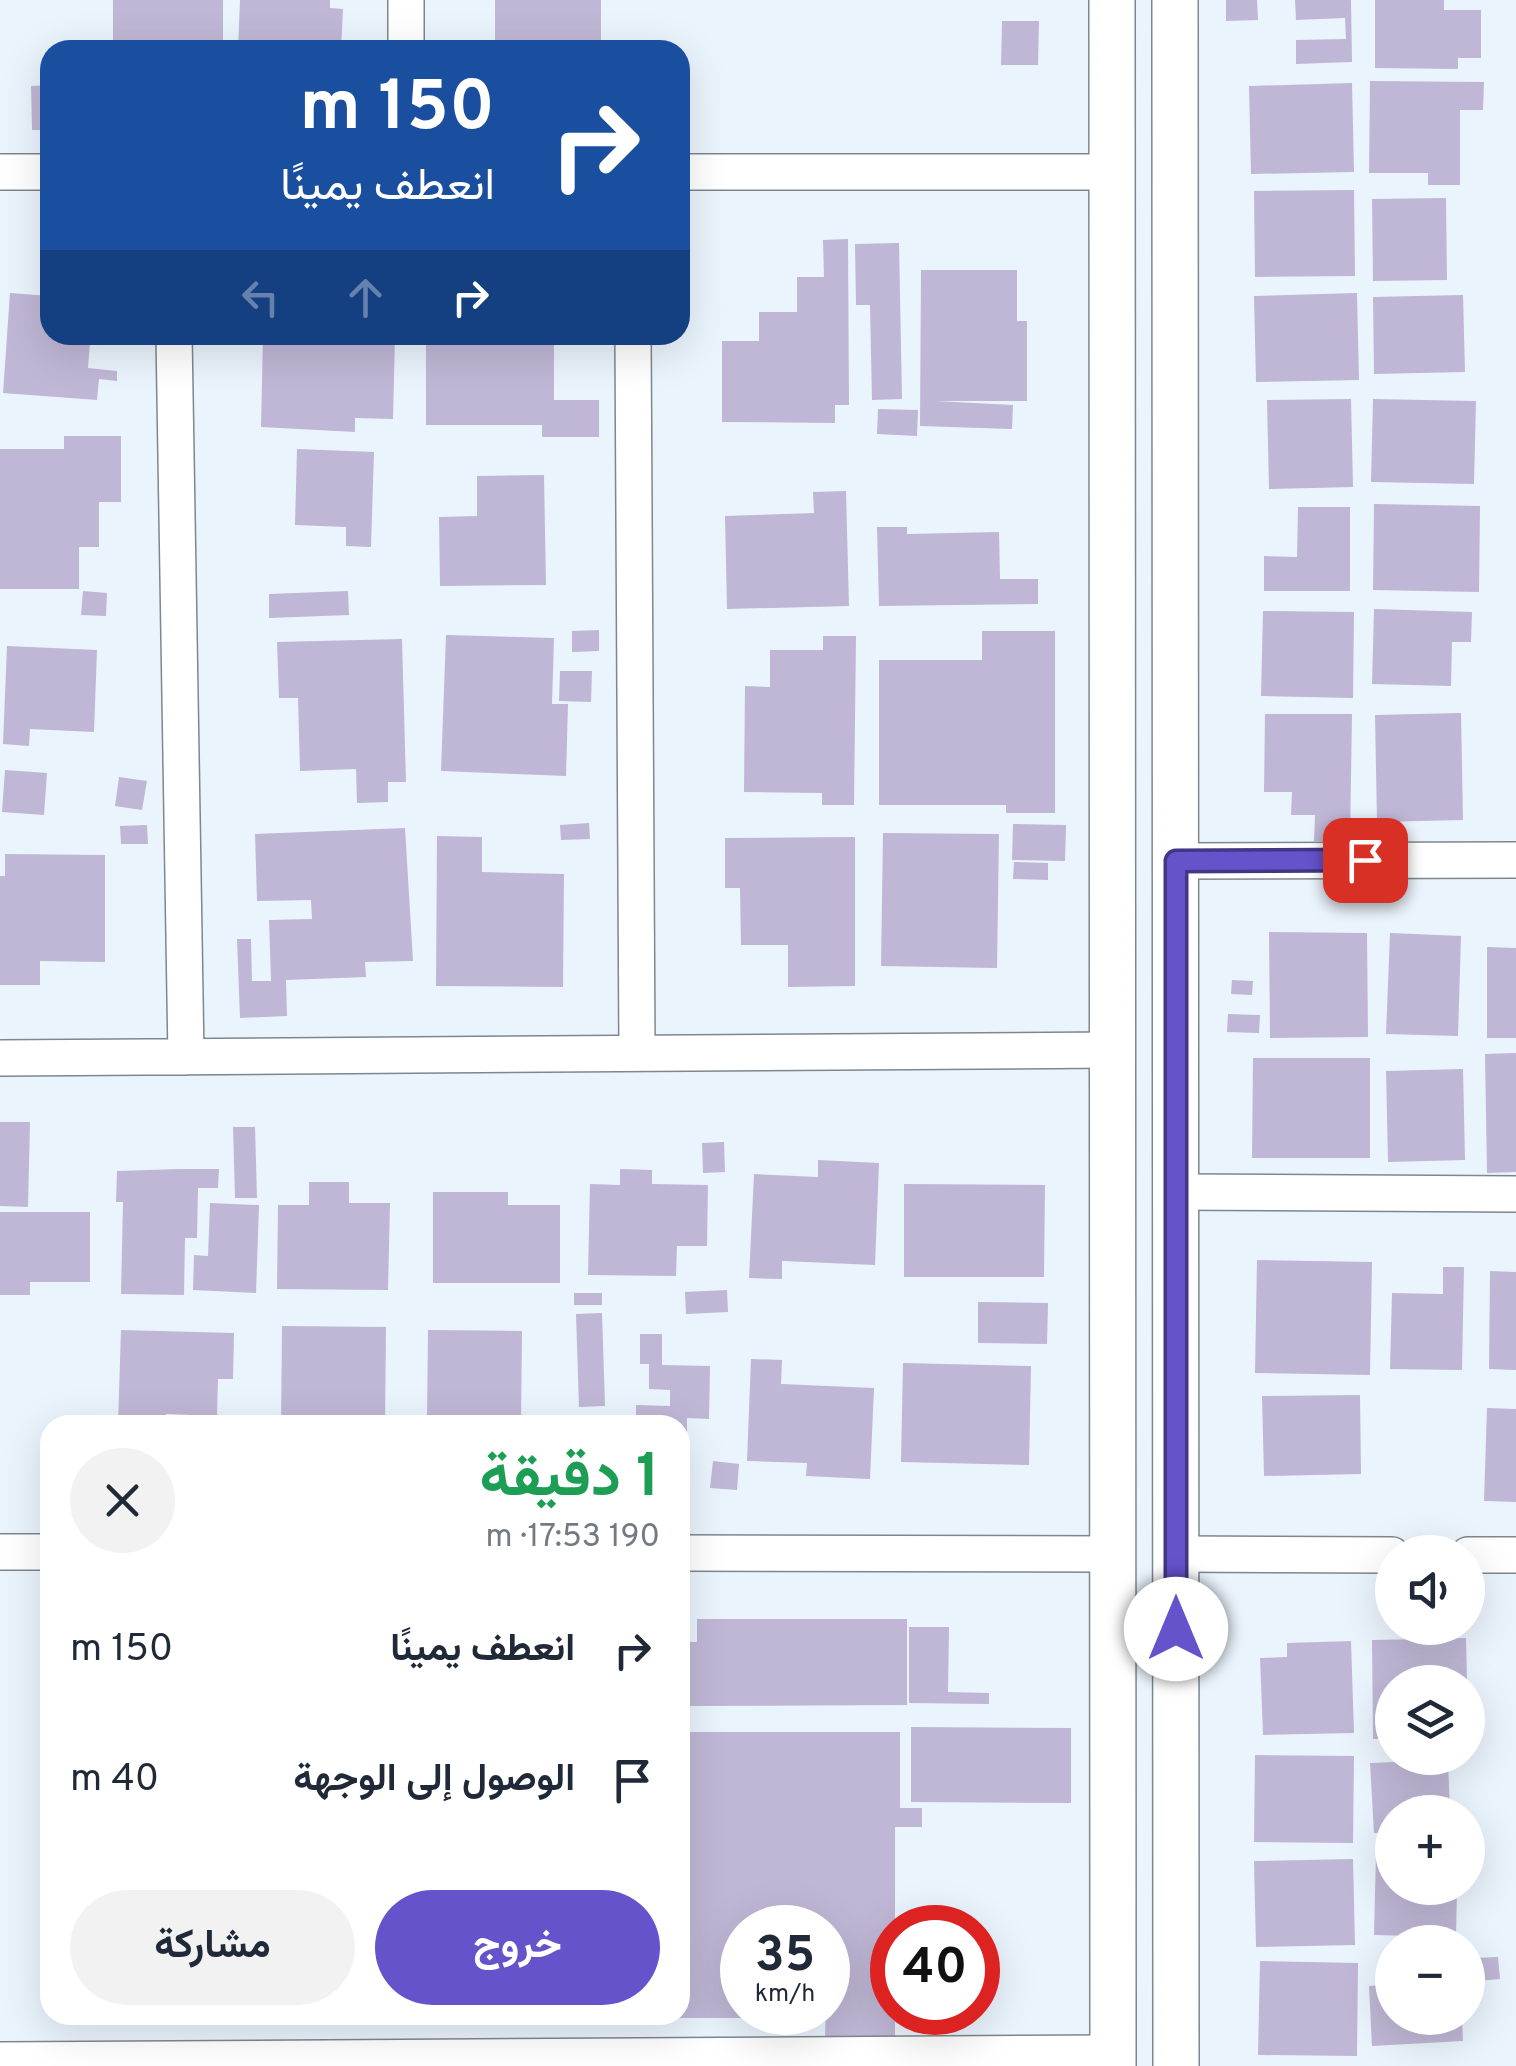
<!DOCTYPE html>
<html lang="ar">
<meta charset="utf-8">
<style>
body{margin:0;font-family:Overpass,Vazirmatn,sans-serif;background:#f2f2f3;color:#1f2937;direction:rtl;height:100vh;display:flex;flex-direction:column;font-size:38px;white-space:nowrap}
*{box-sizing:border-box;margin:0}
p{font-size:32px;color:#747a83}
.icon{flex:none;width:55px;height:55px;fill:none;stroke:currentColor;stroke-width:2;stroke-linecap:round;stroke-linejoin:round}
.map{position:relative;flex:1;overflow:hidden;direction:ltr}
.side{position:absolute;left:40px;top:1415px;width:650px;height:610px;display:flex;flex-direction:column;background:#fff;border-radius:30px;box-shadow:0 10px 40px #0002;direction:rtl}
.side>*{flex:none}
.banner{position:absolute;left:40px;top:40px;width:650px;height:305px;border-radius:30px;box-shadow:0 10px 40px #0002;direction:rtl;background:#1a4fa0;color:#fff;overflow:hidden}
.tools{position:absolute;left:1375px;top:1535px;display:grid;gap:20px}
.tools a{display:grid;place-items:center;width:110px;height:110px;border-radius:50%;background:#fff;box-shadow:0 10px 40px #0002;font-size:50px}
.speed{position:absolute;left:720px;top:1905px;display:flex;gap:20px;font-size:50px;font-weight:700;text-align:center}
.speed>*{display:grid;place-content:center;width:130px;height:130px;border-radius:50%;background:#fff;box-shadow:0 10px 40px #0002;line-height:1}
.speed small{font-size:25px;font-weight:400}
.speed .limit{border:15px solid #d22;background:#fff;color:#111}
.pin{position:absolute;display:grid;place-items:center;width:85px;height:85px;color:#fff;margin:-42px;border-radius:20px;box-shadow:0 5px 15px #0006}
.me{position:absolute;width:110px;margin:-55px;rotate:0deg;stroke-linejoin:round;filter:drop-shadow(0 0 8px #0008)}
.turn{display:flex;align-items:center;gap:35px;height:210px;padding:0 30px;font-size:45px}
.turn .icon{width:130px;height:130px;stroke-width:2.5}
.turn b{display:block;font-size:70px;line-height:85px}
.lanes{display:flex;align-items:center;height:95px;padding:0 30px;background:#0003;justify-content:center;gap:50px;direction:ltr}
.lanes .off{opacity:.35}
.round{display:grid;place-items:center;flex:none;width:105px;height:105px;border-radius:52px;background:#f2f2f3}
.overview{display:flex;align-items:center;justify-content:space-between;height:170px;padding:0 30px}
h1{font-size:60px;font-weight:700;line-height:75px;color:#1e9e55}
.primary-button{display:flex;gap:20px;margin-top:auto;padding:20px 30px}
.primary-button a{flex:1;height:115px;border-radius:60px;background:#6553cc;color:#fff;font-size:40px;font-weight:700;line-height:115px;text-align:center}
.primary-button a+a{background:#f2f2f3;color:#1f2937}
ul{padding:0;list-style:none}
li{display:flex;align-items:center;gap:30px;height:130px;padding:0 30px}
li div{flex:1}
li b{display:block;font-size:38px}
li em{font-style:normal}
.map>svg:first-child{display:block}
</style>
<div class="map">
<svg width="1516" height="2066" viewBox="0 0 1516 2066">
<rect width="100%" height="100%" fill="#eaf4fc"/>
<path fill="#bfb7d5" d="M113,0H223V50H113Z
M240,0H330V8L343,9L341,50H238Z
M495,0H601V43H658V50H495Z
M1226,0H1257L1258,20L1226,21Z
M1295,0H1351L1352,62L1296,64V40L1346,39L1345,18L1296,20Z
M1375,0H1444V10H1481V58H1458V69L1375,68Z
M1002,21H1039L1038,65H1001Z
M1370,81L1484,82L1483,110H1460V185H1428V173H1369Z
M1352,83L1354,172L1251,174L1249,86Z
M50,85V130H32L31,86Z
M1354,190L1355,276L1255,277L1254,191Z
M1446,198L1447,280L1373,281L1372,199Z
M848,239L849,405H835V423L722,422V341H759V312H797V277H824L823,240Z
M899,243L902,399L872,400L870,305H856L855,244Z
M921,270H1017V321H1027V401H935L1013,405L1012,429L920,426Z
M10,293L50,296V335H102L101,343L90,342L88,368L117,371V381L99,379L97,400L3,393Z
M1357,293L1359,380L1256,382L1254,296Z
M1463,295L1465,372L1374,374L1373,297Z
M263,335H395L393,419L355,418V432L261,427Z
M426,335H554V400H599V437H542V425H426Z
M1351,399L1353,487L1269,489L1267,400Z
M1373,399L1476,401L1474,484L1371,482Z
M878,409L918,410L917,436L877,434Z
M64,436H121V502H99V547H79V589H0V449H64Z
M297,449L374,452L371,547L346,546V527L295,525Z
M544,475L546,585L440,586L439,517L477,516V476Z
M846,491L849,606L727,609L725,516L814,513L813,492Z
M1374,504L1480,506L1479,592L1373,590Z
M1298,507H1350V591H1264V556L1297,557Z
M877,527H907V534L999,532L1000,579H1038V604L879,606Z
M83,591L107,593L106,616L81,615Z
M348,591L349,615L269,618V594Z
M1374,609L1472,612L1471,642H1452L1451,686L1372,684Z
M1263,611L1354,612L1353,698L1261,696Z
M599,630V651L572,652V631Z
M982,631H1055V813H1006V805H879V660H982Z
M446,635L554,638L552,704H568L566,776L441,771Z
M823,636H856L854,805H822V793L744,792L745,686L770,687V650H823Z
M402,639L406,782H388V802L357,803L356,769L300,771L298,698H279L277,642Z
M7,646L97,650L94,732L30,729L29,746L3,744Z
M560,671H592L591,702L559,701Z
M1461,713L1463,820L1377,822L1375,715Z
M1265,714H1352L1350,841H1314L1315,815H1291L1292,792H1264Z
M5,770L47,773L44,815L2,812Z
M119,777L147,781L142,810L115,806Z
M589,823L590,839L561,840L560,825Z
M1013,824L1066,825L1065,861L1012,860Z
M147,825L148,844H121L120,826Z
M405,828L413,961L365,962L366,977L286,980L287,1016L240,1018L237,939H251L252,981H271L269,920L312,919L311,900L257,901L255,834Z
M883,833L999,834L997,968L881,966Z
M437,836L482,837V872L564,874L563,987L436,986Z
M855,837V986L788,987V945H741L740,888H725V838Z
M5,854L105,855V962L40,961V985H0V876H5Z
M1014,862L1048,863V880L1013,879Z
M1269,932L1367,933L1368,1037L1270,1038Z
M1390,933L1461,936L1458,1036L1386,1034Z
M1487,947L1516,948V1038H1487Z
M1232,980L1253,981L1252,995L1231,994Z
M1228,1014L1260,1015L1259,1033L1227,1032Z
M1516,1053V1172L1487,1173L1485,1054Z
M1253,1058H1370V1158H1252Z
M1463,1069L1465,1160L1388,1162L1386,1071Z
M0,1122H30L28,1207L0,1206Z
M233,1127H255L257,1198H235Z
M724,1142L725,1172L703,1173L702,1143Z
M818,1160L879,1163L875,1265L782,1261V1279L749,1278L754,1174L818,1177Z
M180,1169H219L218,1188H198L197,1238H185L184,1295L121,1294L123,1202H116L117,1171Z
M620,1169L652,1170V1184L708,1185L707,1246H677L676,1276L588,1275L590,1184L620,1185Z
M309,1182H349V1203H390L388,1290L277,1289L278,1205H309Z
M904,1184L1045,1185L1044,1277H904Z
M433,1192H508V1205H560V1283H433Z
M210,1203L259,1205L256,1293L193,1290L194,1255L208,1256Z
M0,1212H90V1282H30V1295H0Z
M1257,1260L1372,1262L1370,1375L1255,1373Z
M1443,1267H1464L1462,1370L1390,1369L1392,1293L1443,1294Z
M1490,1271L1516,1272V1370L1489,1369Z
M727,1290L728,1312L686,1314L685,1292Z
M574,1293H602V1305H574Z
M978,1302L1048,1303L1047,1344L978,1343Z
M602,1313L605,1406L579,1407L576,1314Z
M282,1326L386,1327L385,1425H281Z
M121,1330L234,1333L233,1379H218L217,1416L166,1414V1425H118Z
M428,1330L522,1331L521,1421L427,1419Z
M640,1334H662V1365L710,1366L709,1419L687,1418V1445H680V1425L636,1423V1405L670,1406V1390L649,1389V1364H640Z
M751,1359L782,1360L781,1384L874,1388L870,1479L806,1476L807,1463L747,1461Z
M903,1363L1031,1366L1029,1465L901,1462Z
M1360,1395L1361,1474L1264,1476L1262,1396Z
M1487,1408L1516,1409V1502L1484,1501Z
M713,1461L739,1464L737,1490L710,1488Z
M697,1619H907V1705L680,1706V1642H697Z
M909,1627H949L948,1692L989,1693V1704L909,1703Z
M1466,1638L1467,1682H1392V1739H1373L1372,1640Z
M1351,1641L1354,1733L1263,1735L1260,1658L1287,1657V1643Z
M911,1727L1071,1728V1803L911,1802Z
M680,1732H900V1808H922V1827H895V2038H825L828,1928H742V2012H782V2018H680Z
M1255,1755L1354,1756L1353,1843L1254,1842Z
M1448,1760L1450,1812H1392V1832L1374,1833L1370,1763Z
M1376,1852H1392V1888H1457L1456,1937L1374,1935Z
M1353,1859L1355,1945L1256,1947L1254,1861Z
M1498,1957L1500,1979L1476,1981L1474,1958Z
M1260,1961L1358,1963L1357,2056L1258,2055Z
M1392,1984V2018H1462L1463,2041L1372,2046L1369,1986Z"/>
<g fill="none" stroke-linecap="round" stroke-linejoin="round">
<g stroke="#7e878e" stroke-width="38">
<path id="minor" d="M406,0V50
M0,172H50
M680,172H1112
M174,335L186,1057
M633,335L637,1053
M1175,861L1516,860
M0,1058L1113,1050
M1175,1192L1516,1194
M0,1552H50
M680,1553L1113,1554
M1175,1554L1392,1555
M1468,1555H1516
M0,2060L1113,2053"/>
</g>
<g stroke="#7e878e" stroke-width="48">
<path id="tertiary" d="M1112,0L1113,2066
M1175,0L1176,2066"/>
</g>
<use href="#minor" stroke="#fff" stroke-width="35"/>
<use href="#tertiary" stroke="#fff" stroke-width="45"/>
</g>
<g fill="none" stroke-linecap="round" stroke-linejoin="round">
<g stroke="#423685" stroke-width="25">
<path id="route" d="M1176,1629V861L1365,860"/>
</g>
<use href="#route" stroke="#6553cc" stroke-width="18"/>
</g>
</svg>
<div class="tools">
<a><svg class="icon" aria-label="sound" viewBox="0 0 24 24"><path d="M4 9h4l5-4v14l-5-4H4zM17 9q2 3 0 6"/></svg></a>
<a><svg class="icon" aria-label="layers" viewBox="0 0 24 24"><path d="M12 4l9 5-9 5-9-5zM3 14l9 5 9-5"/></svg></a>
<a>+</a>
<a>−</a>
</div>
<div class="speed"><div>35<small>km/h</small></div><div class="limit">40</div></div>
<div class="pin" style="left:1365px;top:860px;background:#d93025"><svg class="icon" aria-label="arrive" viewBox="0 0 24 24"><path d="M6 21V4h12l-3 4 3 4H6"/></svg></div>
<svg class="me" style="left:1176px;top:1629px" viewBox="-20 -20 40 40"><circle r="19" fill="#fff"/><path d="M0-13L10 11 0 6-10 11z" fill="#6553cc"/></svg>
<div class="banner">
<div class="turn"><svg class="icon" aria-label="right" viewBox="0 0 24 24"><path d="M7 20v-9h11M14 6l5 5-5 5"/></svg><div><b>150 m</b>انعطف يمينًا</div></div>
<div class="lanes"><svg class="icon off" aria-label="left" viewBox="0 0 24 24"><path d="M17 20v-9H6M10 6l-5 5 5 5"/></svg><svg class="icon off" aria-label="ahead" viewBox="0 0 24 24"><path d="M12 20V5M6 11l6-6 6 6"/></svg><svg class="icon" aria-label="right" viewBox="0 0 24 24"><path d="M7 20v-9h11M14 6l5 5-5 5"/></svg></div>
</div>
<section class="side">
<div class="overview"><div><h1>1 دقيقة</h1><p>190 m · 17:53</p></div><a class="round"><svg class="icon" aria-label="close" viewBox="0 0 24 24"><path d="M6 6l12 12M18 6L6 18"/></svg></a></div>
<ul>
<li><svg class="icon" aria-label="right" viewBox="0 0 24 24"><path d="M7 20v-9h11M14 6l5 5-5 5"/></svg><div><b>انعطف يمينًا</b></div><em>150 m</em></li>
<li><svg class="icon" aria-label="arrive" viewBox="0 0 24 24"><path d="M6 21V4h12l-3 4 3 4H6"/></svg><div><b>الوصول إلى الوجهة</b></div><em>40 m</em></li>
</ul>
<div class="primary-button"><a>خروج</a><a>مشاركة</a></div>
</section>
</div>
